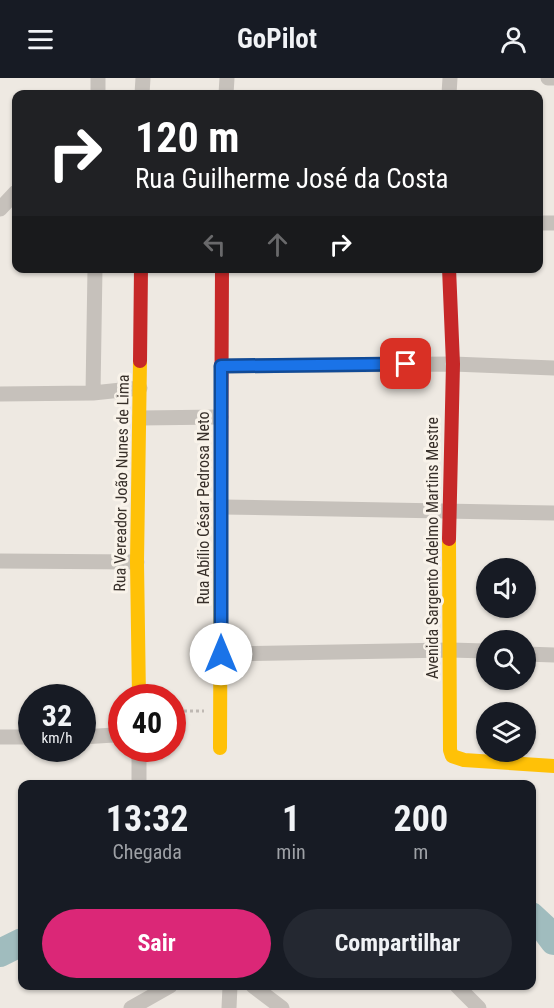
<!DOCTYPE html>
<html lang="pt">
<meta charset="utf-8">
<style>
body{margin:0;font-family:"Roboto Condensed",sans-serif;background:#242831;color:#f1f3f6;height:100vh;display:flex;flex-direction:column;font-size:22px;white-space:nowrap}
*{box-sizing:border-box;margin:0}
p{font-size:20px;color:#9ea1a6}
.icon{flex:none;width:33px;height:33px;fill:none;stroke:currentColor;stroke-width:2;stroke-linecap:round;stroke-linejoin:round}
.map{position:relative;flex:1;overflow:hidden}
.details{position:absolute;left:18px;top:702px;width:518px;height:210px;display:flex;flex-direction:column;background:#171b24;border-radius:12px;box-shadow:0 2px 4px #0004}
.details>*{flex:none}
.guide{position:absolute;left:12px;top:12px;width:531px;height:183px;border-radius:12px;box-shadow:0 2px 4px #0004;background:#202124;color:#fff;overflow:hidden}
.controls{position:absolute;left:476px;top:480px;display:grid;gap:12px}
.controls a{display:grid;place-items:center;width:60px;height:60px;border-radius:50%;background:#171b24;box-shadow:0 2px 4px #0004;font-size:30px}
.speed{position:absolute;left:18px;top:606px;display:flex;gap:12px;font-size:30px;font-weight:700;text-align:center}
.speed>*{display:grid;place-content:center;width:78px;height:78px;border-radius:50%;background:#171b24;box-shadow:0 2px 4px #0004;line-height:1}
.speed small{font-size:15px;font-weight:400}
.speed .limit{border:9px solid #d22;background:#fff;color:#111}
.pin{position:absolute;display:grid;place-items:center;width:51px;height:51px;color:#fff;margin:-26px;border-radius:12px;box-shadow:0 3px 9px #0006}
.me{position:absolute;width:66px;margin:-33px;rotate:0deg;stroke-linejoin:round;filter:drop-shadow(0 0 4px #0008)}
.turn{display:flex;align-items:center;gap:21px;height:126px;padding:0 24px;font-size:27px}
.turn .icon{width:78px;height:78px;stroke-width:2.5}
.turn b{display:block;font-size:42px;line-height:51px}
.lanes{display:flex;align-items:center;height:57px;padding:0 24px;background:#0003;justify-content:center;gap:30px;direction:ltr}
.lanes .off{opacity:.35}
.eta{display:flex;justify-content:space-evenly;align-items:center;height:102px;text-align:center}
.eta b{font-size:36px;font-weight:700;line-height:42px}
.cta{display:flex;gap:12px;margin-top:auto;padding:12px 24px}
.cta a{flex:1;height:69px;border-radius:36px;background:#db2777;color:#fff;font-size:24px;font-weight:700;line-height:69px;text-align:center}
.cta a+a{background:#242831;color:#f1f3f6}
header{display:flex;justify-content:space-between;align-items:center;height:78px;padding:0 24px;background:#171b24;font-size:27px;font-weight:700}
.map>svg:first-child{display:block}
</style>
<header><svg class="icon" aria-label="menu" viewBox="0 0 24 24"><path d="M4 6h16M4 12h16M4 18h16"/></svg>GoPilot<svg class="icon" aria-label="person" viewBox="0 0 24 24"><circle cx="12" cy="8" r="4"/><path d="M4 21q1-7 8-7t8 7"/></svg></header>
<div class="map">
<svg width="554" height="930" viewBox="0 0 554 930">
<rect width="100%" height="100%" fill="#eee9e2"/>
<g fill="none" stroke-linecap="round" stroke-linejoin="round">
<path stroke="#a0bcbe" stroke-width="28" d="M531,838L545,851L554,863
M0,875L22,864"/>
<path stroke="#bfb9b3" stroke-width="3" stroke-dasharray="3 3" stroke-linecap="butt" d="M172,633H204"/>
<path stroke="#c6c1bb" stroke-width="15" d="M548,0H554
M98,16V0
M142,16L143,0
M226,16L227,0
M449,16L450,0
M0,131L16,114
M538,145H554
M221,288L453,286L554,290
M93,315L95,190
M0,316L93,315L140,310
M140,340L221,339
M222,429L554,435
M0,483L137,484
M221,576L450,572L486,573
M525,576L554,577
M0,659H32
M82,659L114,657L122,654
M139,706V670
M253,908L282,930
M457,908L479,930
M131,930L170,908
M229,930L230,908"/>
<path stroke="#ffc107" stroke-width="14" d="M449,461L450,672L452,678L464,682L554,688
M139,620L137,484L140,283
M220,670L221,411"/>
<path stroke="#c62828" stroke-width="14" d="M449,190L453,286L449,461
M140,283L141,190
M221,411L222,190"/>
</g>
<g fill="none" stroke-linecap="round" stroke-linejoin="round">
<g stroke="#114b97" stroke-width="15">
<path id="route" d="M221,576V288L406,286"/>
</g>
<use href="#route" stroke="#1a73e8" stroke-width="10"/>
</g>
<g text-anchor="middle" stroke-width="6" stroke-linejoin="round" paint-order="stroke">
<g font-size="16" fill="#372f29" stroke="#f9f3ea">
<text transform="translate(121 405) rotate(-89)" y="6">Rua Vereador João Nunes de Lima</text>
<text transform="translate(203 430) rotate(-90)" y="6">Rua Abílio César Pedrosa Neto</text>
<text transform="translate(432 470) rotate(-90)" y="6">Avenida Sargento Adelmo Martins Mestre</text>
</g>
</g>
</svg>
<div class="controls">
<a><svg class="icon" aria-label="sound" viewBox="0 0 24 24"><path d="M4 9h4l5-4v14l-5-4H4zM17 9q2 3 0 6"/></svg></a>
<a><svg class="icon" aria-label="search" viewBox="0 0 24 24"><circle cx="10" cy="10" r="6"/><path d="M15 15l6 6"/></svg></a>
<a><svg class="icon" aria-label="layers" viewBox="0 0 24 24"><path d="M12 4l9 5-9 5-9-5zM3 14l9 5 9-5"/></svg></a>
</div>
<div class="speed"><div>32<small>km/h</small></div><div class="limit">40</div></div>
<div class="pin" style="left:406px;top:286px;background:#d93025"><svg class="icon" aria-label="arrive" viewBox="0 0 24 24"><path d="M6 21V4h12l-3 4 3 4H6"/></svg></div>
<svg class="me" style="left:221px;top:576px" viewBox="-20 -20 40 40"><circle r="19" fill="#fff"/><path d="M0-13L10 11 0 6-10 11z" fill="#1a73e8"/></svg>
<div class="guide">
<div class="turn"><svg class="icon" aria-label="right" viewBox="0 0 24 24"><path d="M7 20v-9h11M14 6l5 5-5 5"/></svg><div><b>120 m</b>Rua Guilherme José da Costa</div></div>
<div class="lanes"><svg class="icon off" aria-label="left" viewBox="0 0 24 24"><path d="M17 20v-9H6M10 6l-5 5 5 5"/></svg><svg class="icon off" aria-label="ahead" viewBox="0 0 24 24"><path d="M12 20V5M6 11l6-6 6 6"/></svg><svg class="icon" aria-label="right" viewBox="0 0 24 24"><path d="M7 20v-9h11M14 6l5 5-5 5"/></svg></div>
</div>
<section class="details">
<div class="eta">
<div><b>13:32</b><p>Chegada</p></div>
<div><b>1</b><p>min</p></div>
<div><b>200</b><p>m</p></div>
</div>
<div class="cta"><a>Sair</a><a>Compartilhar</a></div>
</section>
</div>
